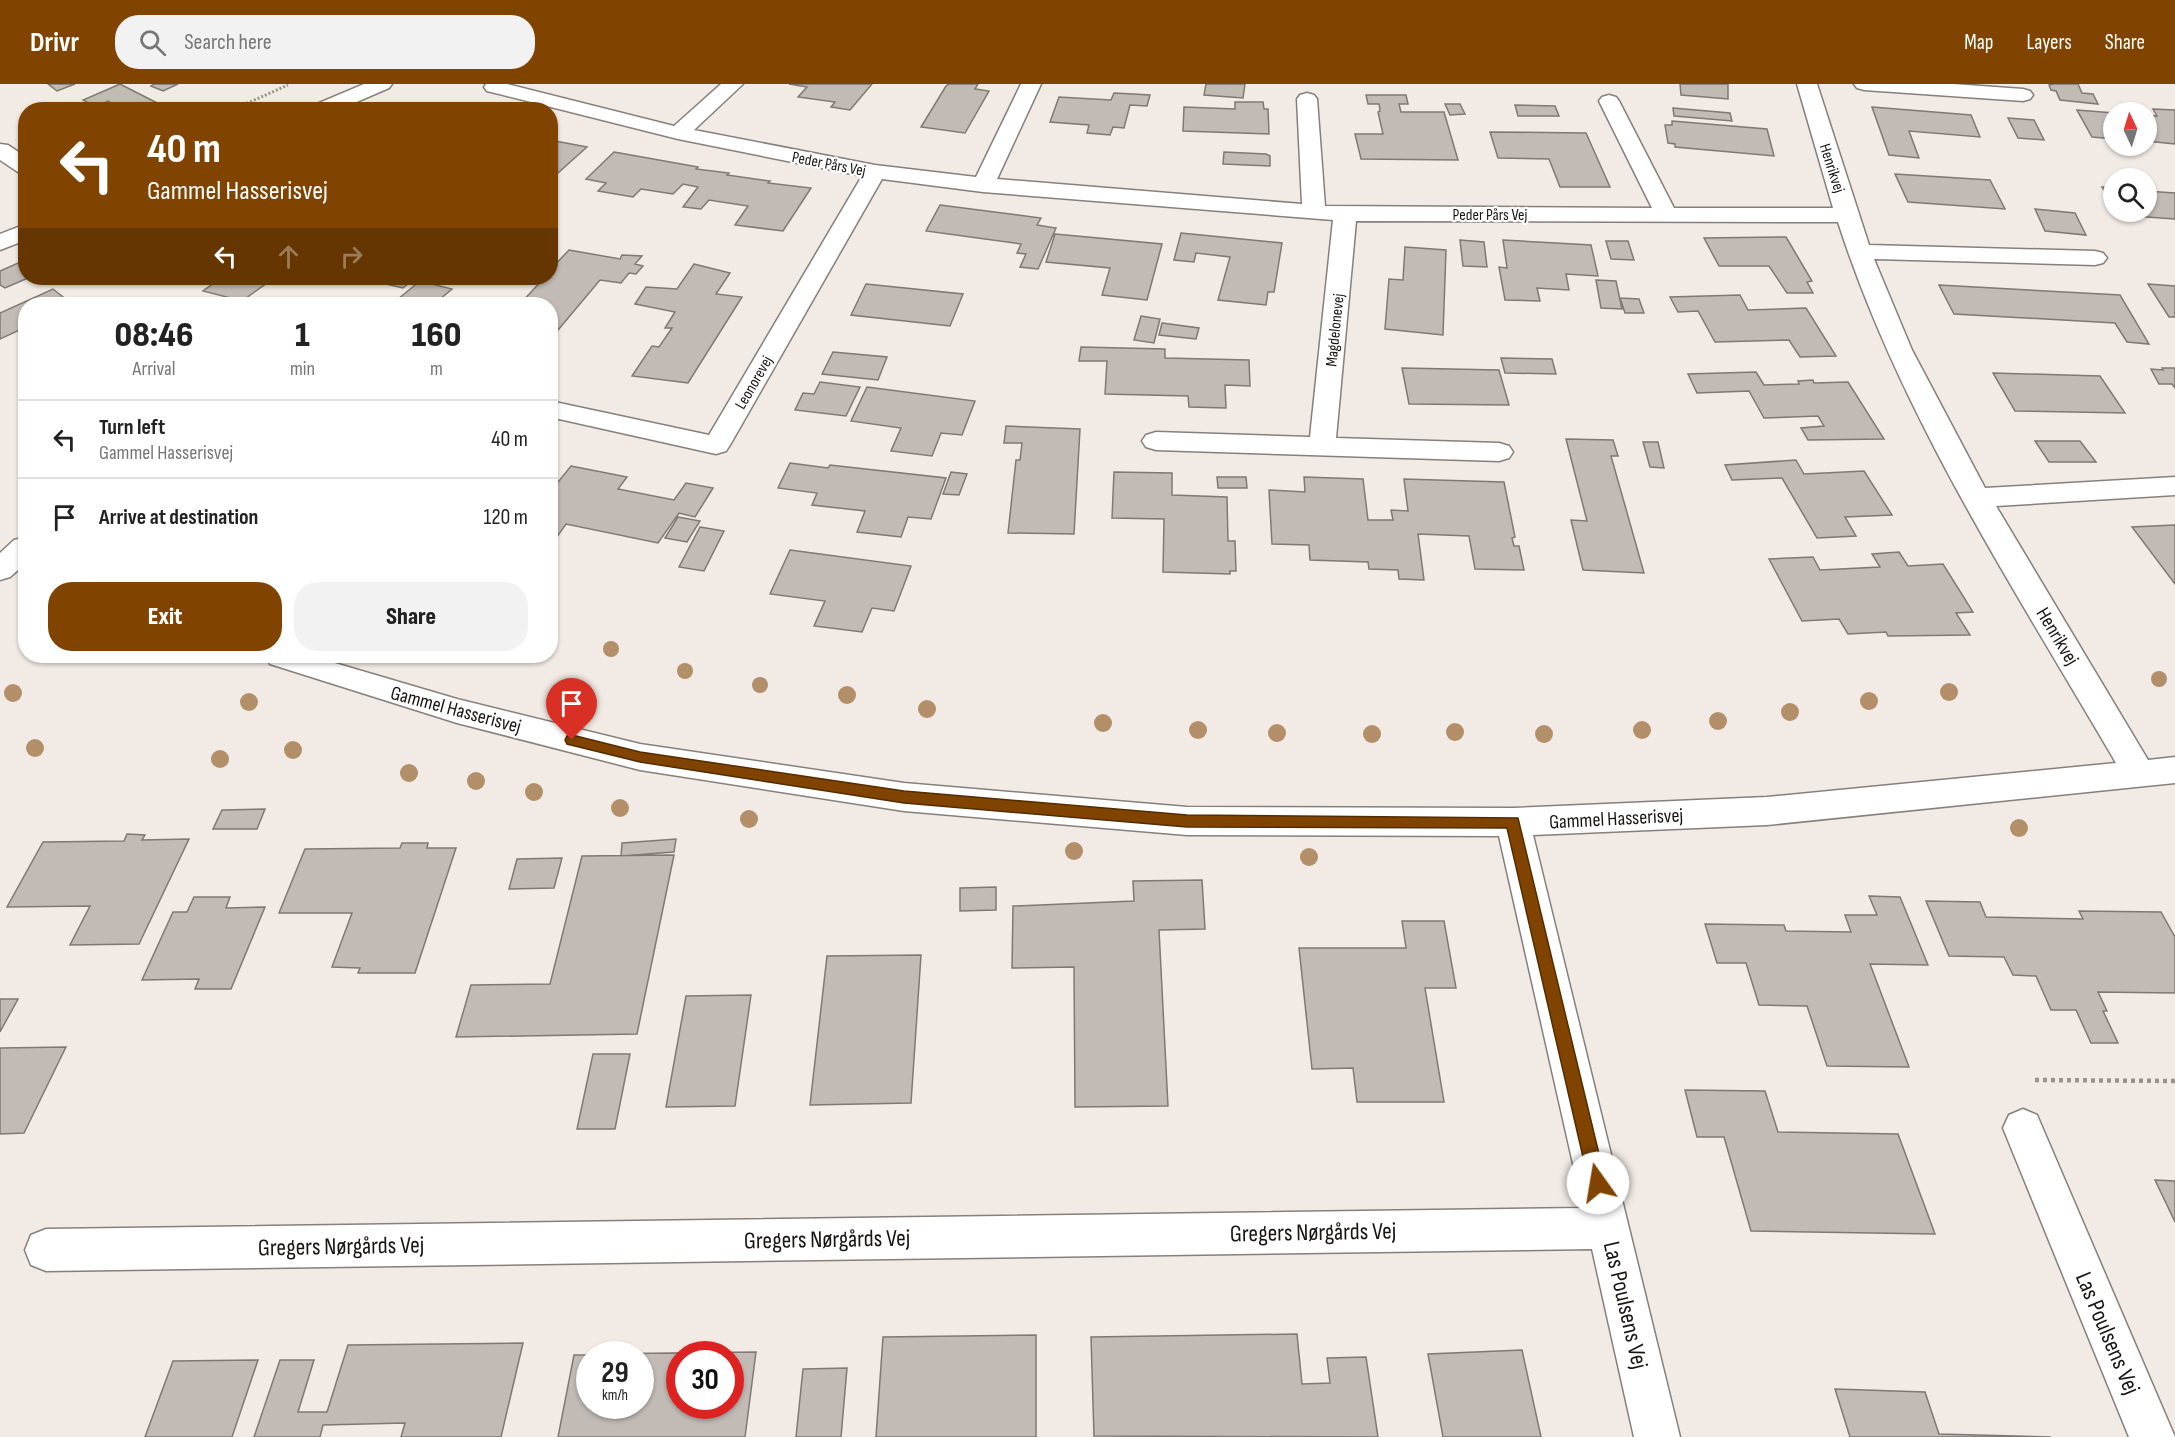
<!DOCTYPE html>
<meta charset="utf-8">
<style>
body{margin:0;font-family:"Sofia Sans Condensed",sans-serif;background:#f2f2f2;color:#222;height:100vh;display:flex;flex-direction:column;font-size:22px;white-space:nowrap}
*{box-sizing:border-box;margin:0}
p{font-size:20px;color:#767676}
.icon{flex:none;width:33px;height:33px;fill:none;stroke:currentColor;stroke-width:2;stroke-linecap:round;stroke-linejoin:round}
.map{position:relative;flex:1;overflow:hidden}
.details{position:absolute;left:18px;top:213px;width:540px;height:366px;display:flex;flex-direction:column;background:#fff;border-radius:24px;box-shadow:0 2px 4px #0004}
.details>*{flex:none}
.banner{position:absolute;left:18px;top:18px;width:540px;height:183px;border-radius:24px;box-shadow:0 2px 4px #0004;background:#804400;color:#fff;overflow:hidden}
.needle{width:39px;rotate:356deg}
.buttons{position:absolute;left:2103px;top:18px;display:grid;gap:12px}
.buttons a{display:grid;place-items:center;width:54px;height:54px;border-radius:50%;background:#fff;box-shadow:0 2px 4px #0004;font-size:30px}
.speed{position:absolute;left:576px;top:1257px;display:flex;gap:12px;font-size:30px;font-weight:700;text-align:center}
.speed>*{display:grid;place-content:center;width:78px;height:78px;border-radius:50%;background:#fff;box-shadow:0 2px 4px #0004;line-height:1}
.speed small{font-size:15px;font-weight:400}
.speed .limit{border:9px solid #d22;background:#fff;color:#111}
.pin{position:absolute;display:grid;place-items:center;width:51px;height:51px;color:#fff;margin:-62px -26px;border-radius:50% 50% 50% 0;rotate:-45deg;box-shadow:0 0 6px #0007}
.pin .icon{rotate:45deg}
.me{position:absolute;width:66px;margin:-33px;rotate:347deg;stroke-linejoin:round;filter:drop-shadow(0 0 4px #0008)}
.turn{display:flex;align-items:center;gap:21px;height:126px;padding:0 30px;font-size:27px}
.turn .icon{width:78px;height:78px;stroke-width:2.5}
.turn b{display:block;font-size:42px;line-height:51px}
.lanes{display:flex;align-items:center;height:57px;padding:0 30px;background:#0003;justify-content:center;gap:30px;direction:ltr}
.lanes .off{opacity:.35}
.eta{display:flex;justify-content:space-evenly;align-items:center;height:102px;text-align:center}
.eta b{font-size:36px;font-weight:800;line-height:42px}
.button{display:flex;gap:12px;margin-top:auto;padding:12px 30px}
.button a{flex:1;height:69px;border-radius:24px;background:#804400;color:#fff;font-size:24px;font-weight:800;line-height:69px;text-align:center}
.button a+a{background:#f2f2f2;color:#222}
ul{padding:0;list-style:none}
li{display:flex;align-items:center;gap:18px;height:78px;padding:0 30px;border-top:2px solid #e0e0e0}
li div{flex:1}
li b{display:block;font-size:22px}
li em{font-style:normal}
header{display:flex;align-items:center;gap:36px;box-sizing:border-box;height:84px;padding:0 30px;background:#804400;color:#fff}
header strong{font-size:28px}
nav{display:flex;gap:33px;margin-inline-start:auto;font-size:21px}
.search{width:420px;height:54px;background:#f2f2f2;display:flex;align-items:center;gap:15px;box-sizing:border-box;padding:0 21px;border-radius:24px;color:#767676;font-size:22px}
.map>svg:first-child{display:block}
</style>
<header>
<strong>Drivr</strong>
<div class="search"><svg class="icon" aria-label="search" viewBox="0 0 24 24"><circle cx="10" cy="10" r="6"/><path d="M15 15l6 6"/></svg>Search here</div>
<nav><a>Map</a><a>Layers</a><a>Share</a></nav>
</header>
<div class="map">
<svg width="2175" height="1353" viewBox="0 0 2175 1353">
<rect width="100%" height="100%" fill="#f2ebe5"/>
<path fill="#c1bab5" stroke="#7f7874" stroke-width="1.5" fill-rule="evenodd" d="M48,0H75L57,7Z
M120,0L171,26H117L120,24L108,17L96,23L83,16Z
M154,0H178L163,7L151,2Z
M789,0H872L850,26L831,23L835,18L798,13L807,3Z
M949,0H978L975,5L989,7L965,49L921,43L946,2Z
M1206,0H1245L1243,14L1204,11Z
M1680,0H1728V15L1681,11Z
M2054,0H2078L2082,9L2093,10L2098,20L2060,16L2056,7L2051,6L2049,1Z
M1114,9L1150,11L1147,22L1130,21L1124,44L1113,43L1110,51L1087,49L1089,41L1050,38L1059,13L1111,16Z
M1366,11H1406L1408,20H1399L1401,28H1444L1458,76L1361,75L1355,50H1383L1378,28L1380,27L1379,20H1368Z
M1235,18H1263L1264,25H1268L1269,50L1183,47L1184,23L1235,25Z
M1445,20H1460L1465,30L1450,31Z
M1515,21L1555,22L1559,32H1518Z
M1872,23L1971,31L1980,53L1909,47L1919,74L1889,71Z
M1673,24L1730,29L1732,37L1674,32Z
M2153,25L2175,26V60L2146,57V31L2157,32Z
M2077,26L2114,29V55L2092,53Z
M2008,34L2034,36L2044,56L2018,54Z
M1672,37L1767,45L1774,72L1675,63V60L1668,59L1665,41H1672Z
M1490,48L1586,49L1610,103H1560L1549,75L1498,74Z
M550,56L587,63L550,96Z
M614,68L698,83L696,85L729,89L727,91L770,97L768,99L811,104L783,147L735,141L748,122L709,116L701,125L683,123L698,103L683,100L673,110L641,105L633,113L598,107L606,99L586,95Z
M1224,68L1266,70L1270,72V82L1223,80Z
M1895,90L1990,96L2005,125L1908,118Z
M2102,103L2114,104V123Z
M2146,107L2175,109V135L2118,131L2116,128H2146Z
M940,121L1041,134L1037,141L1056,144L1038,185L1020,183L1026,170L1017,169L1021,160L926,147Z
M2035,125L2075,129L2086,151L2045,147Z
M1181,149L1282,159L1274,208H1268L1266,221L1218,216L1230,173L1196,169L1194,178L1174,176Z
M1055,150L1162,160L1147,216L1102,211L1110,184L1046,178Z
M1786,153L1812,197L1807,198L1813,209H1787L1769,182H1719L1704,154Z
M1460,156L1484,158L1487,183L1463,182Z
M1503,156L1591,161L1598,192L1566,190L1569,206L1537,204L1540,217L1505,216L1499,183L1507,184Z
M1606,157H1628L1634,176L1611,175Z
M1405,163L1446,166L1443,251L1385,245L1389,195L1403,196Z
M569,166L620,175L622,171L642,172L635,180L643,182L636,190L629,189L621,199L600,196L553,252H550V220H520L544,194H550V186Z
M18,179L26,185V194H28L5,204L0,201V187Z
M694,180L730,189L716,210L742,213L688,299L632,292L652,262L659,263L672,244H665L675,228L635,220L646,203L677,205Z
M221,194H274L242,217L203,207Z
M360,194H415L403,204Z
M1596,196L1616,197L1622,225L1601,224Z
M420,197L452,205L434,220H392Z
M866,200L963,210L950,242L851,231Z
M2148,200L2175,202V233H2169Z
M1939,201L2120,211L2149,260L2127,258L2115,239L1954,230Z
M53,205L72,220H26V243L0,255V229Z
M1740,211L1748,226L1806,224L1836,272L1800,273L1789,256L1715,258L1698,227L1678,228L1670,213Z
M1620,214L1639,215L1644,229H1625Z
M1141,232L1160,235L1154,259L1134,256Z
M1162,239L1199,244L1196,255L1159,251Z
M1081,263L1165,265V274L1249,276L1250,302L1225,301L1226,324L1189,323L1188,312L1105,310L1107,277H1079Z
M833,268L887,273L878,296L822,290Z
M1501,274L1552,275L1556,290L1505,289Z
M1402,284L1499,286L1509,321L1409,320Z
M2162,284H2175V304L2172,300H2159L2151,285L2163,286Z
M1756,288L1764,301L1799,300L1798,297L1813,296L1814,299L1848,298L1884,355L1808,356L1801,344L1824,342L1818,332L1764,334L1749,307L1697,309L1688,290Z
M1993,289L2100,292L2125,329L2015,327Z
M820,298L860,303L846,332L795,326L803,309L814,310Z
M867,303L975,317L962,351L941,349L932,372L891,367L901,344L851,337Z
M1006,342L1080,345L1074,450L1008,449L1016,376H1020L1022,359H1004Z
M1566,355L1613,356L1618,372H1611L1644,489L1583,486L1571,436L1587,437Z
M2035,357H2080L2096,378H2049Z
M1643,358H1658L1664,384L1650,383Z
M1796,376L1804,390L1864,387L1892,431L1845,433L1856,452L1817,454L1782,394L1732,396L1725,381Z
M790,379L828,384L830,381L946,394L931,435L908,433L901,453L857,448L865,427L812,421L817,409L778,404Z
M571,382L627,393L618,405L674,416L686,399L713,404L695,433L679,429L658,459L566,440L554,457H550V408Z
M951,388L967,390L959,411L943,410Z
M1114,388L1172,389V411L1227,413L1228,457H1235L1236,487H1230V490L1163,488L1164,435L1112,434Z
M1217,393H1246L1247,404H1218Z
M1304,393L1363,395L1368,436H1393L1391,426L1408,427L1404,395L1504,398L1515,453L1512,454L1514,462H1519L1524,486L1475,485L1469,452L1418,450L1424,496L1399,495L1398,486L1369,485L1368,478L1310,476L1309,461L1272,460L1269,406L1305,408Z
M678,433L700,437L687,458L665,454Z
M2175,441V500L2132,443Z
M700,443L724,447L704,487L679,483Z
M790,466L911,482L894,527L872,524L862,548L814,542L825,517L770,510Z
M1899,468L1908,482L1943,480L1973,528L1956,529L1970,551L1888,552L1886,548L1848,550L1839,535L1802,537L1769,475L1813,473L1820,486L1880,483L1872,470Z
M265,725L257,745H213L222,726Z
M127,750L145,751L142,756L189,755L139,860L70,861L90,822L7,823L43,758L124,757Z
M676,755L674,768L621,772L622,759Z
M402,759H428L427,764H456L415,889H358L360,884L332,883L352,829H279L305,765L400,764Z
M674,771L637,950L456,953L471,901L550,900L582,772Z
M562,774L554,804L509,805L517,775Z
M1202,796L1205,845L1159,846L1168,1022L1075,1023L1074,883L1012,884L1013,822L1134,817L1133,797Z
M996,803V826L960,827V804Z
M1869,812L1900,813L1928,881L1870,880L1909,983L1827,982L1807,922L1759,921L1746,879H1717L1705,840L1784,841L1786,847L1851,848L1845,831H1877Z
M194,813H230L226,824L265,823L231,905H195L199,895L142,896L173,828H187Z
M1926,817L1980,818L1986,833L2083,835L2079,827L2161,828L2175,853V909L2098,908L2107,927H2103L2118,959H2091L2076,926H2051L2036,892L2013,891L2004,873L1949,872Z
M1402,837H1444L1456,904H1425L1444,1018H1357L1353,984L1312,985L1299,864H1406Z
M921,871L911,1019L810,1021L827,872Z
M751,911L735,1022L666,1023L686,912Z
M0,915H18L0,948Z
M66,963L24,1049L0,1050V964Z
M593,970H630L615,1045H577Z
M1685,1006L1765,1007L1778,1048L1898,1050L1935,1150L1751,1147L1724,1053H1697Z
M2155,1096L2175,1097V1138Z
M1297,1250L1302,1300L1330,1299L1327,1274L1366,1273L1378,1353L1094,1352L1091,1253Z
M1036,1251V1353H876L883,1253Z
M523,1259L501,1353H401L405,1339L323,1341L320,1353H254L280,1276H314L298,1328H327L348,1261Z
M1522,1266L1541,1353H1443L1428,1270Z
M756,1268L745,1353H558L574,1271H590V1322H640V1270H590ZM680,1270H730V1322H680Z
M258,1276L232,1353H145L173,1277Z
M847,1284L841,1353H796L803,1285Z
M1835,1305L1925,1308L1939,1350L2051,1353H1850Z"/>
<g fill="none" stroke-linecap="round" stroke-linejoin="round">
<g stroke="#867f7b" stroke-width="3">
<path id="minor" d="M364,0H392L389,4L338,26H309L312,22Z
M486,0H507L674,42L721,0H743L694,46L875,81L976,93L1021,0H1041L997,95L1302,120L1297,15L1300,11L1307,9L1314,11L1317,15L1325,122L1652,124L1599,17L1602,13L1609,11L1616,13L1619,17L1674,124H1833L1797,0H1817L1869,161L2095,167L2103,169L2107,174L2103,179L2095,181L1874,175L1912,266L1985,404L2175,393V411L1996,422L2148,676L2175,673V699L1767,741L1533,751L1680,1353H1634L1592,1165L46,1187L31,1181L25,1166L31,1151L46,1145L1583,1124L1499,752L1187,751L904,727L640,686L457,639L270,580L266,572H311L457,615L640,660L904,699L1187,723L1513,724L1767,713L2116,679C2014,504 1900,331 1838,138L1356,137L1336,354L1499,359L1509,362L1513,368L1509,374L1499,377L1156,366L1146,363L1142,357L1146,351L1156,348L1310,353L1333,136L983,108L882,95L730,361L726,367L716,370L550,333V317L709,351L862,92L678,55L487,7L484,3Z
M1854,0H1953L2023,5L2030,7L2033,11L2030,15L2023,17L1864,6L1857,4Z
M0,60L8,61L26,73V89L18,88L0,76Z
M26,140V156L0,166V150Z
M26,453V479L10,493L0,496V469L14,456Z
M2023,1025L2037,1031L2175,1353H2129L2003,1044L2009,1031Z"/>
</g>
<path stroke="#98938e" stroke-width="3" stroke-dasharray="2 2" stroke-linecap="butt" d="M232,26L288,1"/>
<path stroke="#98938e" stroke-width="4.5" stroke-dasharray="4 4" stroke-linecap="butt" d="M2035,996L2175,997"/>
<use href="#minor" fill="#fff" fill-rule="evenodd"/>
</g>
<g fill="#b28f68">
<circle cx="611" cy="565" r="8"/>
<circle cx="685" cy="587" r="8"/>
<circle cx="2159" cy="595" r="8"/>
<circle cx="760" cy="601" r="8"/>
<circle cx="1949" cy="608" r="9"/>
<circle cx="13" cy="609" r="9"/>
<circle cx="847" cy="611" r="9"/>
<circle cx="1869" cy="617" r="9"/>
<circle cx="249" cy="618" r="9"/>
<circle cx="927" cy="625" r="9"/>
<circle cx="1790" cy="628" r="9"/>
<circle cx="1718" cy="637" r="9"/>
<circle cx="1103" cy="639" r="9"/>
<circle cx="1198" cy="646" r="9"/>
<circle cx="1642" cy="646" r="9"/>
<circle cx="1455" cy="648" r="9"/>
<circle cx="1277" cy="649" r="9"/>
<circle cx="1372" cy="650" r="9"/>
<circle cx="1544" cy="650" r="9"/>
<circle cx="35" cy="664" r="9"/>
<circle cx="293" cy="666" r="9"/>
<circle cx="220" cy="675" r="9"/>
<circle cx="409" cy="689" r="9"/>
<circle cx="476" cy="697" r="9"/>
<circle cx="534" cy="708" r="9"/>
<circle cx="620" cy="724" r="9"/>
<circle cx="749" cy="735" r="9"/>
<circle cx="2019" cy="744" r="9"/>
<circle cx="1074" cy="767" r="9"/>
<circle cx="1309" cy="773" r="9"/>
</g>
<path fill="#804400" stroke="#532c00" stroke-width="1.5" d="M572,651L640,668L904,707L1187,731L1518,734L1606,1099L1603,1105L1598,1107L1592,1105L1589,1099L1507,744L1187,743L904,719L640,678L567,660L565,656L567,652Z"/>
<g text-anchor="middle" stroke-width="4.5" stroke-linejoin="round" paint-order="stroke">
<g font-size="16" fill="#181614" stroke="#fff">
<text transform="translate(829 79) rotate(11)" y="6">Peder Pårs Vej</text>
<text transform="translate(1833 84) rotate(72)" y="6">Henrikvej</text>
<text x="1490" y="136">Peder Pårs Vej</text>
<text transform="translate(1334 246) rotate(-84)" y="6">Magdelonevej</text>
<text transform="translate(753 298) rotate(-60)" y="6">Leonorevej</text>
</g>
<g font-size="20" fill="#181614" stroke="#fff">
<text transform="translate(2058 552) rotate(59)" y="7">Henrikvej</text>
<text transform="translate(456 625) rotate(15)" y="7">Gammel Hasserisvej</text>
<text transform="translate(1616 734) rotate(-3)" y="7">Gammel Hasserisvej</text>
</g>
<g font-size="24" fill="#181614" stroke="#fff">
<text transform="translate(1313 1148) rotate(-1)" y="8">Gregers Nørgårds Vej</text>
<text transform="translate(827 1155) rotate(-1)" y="8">Gregers Nørgårds Vej</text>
<text transform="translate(341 1162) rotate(-1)" y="8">Gregers Nørgårds Vej</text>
<text transform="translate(1626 1221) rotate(77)" y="8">Las Poulsens Vej</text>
<text transform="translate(2108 1249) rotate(67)" y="8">Las Poulsens Vej</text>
</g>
</g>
</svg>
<div class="buttons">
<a><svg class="needle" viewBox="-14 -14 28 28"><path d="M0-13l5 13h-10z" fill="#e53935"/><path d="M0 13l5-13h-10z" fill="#767676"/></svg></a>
<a><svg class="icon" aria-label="search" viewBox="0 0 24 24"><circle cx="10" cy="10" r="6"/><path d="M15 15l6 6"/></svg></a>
</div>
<div class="speed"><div>29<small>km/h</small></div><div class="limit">30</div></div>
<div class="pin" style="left:572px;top:656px;background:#d93025"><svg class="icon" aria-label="arrive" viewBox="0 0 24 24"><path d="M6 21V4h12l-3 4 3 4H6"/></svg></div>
<svg class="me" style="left:1598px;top:1099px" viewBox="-20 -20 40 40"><circle r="19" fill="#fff"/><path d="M0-13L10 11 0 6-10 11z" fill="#804400"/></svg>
<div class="banner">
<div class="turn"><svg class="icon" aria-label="left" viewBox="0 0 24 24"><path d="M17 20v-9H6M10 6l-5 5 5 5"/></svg><div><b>40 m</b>Gammel Hasserisvej</div></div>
<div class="lanes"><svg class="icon" aria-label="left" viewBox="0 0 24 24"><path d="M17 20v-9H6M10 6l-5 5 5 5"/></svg><svg class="icon off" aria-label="ahead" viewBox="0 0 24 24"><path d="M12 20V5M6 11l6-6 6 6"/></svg><svg class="icon off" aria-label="right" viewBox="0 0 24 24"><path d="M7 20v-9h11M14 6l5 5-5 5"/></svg></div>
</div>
<section class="details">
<div class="eta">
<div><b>08:46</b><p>Arrival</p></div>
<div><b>1</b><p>min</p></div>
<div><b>160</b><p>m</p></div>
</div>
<ul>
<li><svg class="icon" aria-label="left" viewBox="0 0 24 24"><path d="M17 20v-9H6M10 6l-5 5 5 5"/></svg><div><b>Turn left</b><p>Gammel Hasserisvej</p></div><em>40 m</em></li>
<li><svg class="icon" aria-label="arrive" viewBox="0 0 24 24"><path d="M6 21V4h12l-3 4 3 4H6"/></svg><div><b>Arrive at destination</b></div><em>120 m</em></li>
</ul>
<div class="button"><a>Exit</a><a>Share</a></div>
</section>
</div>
